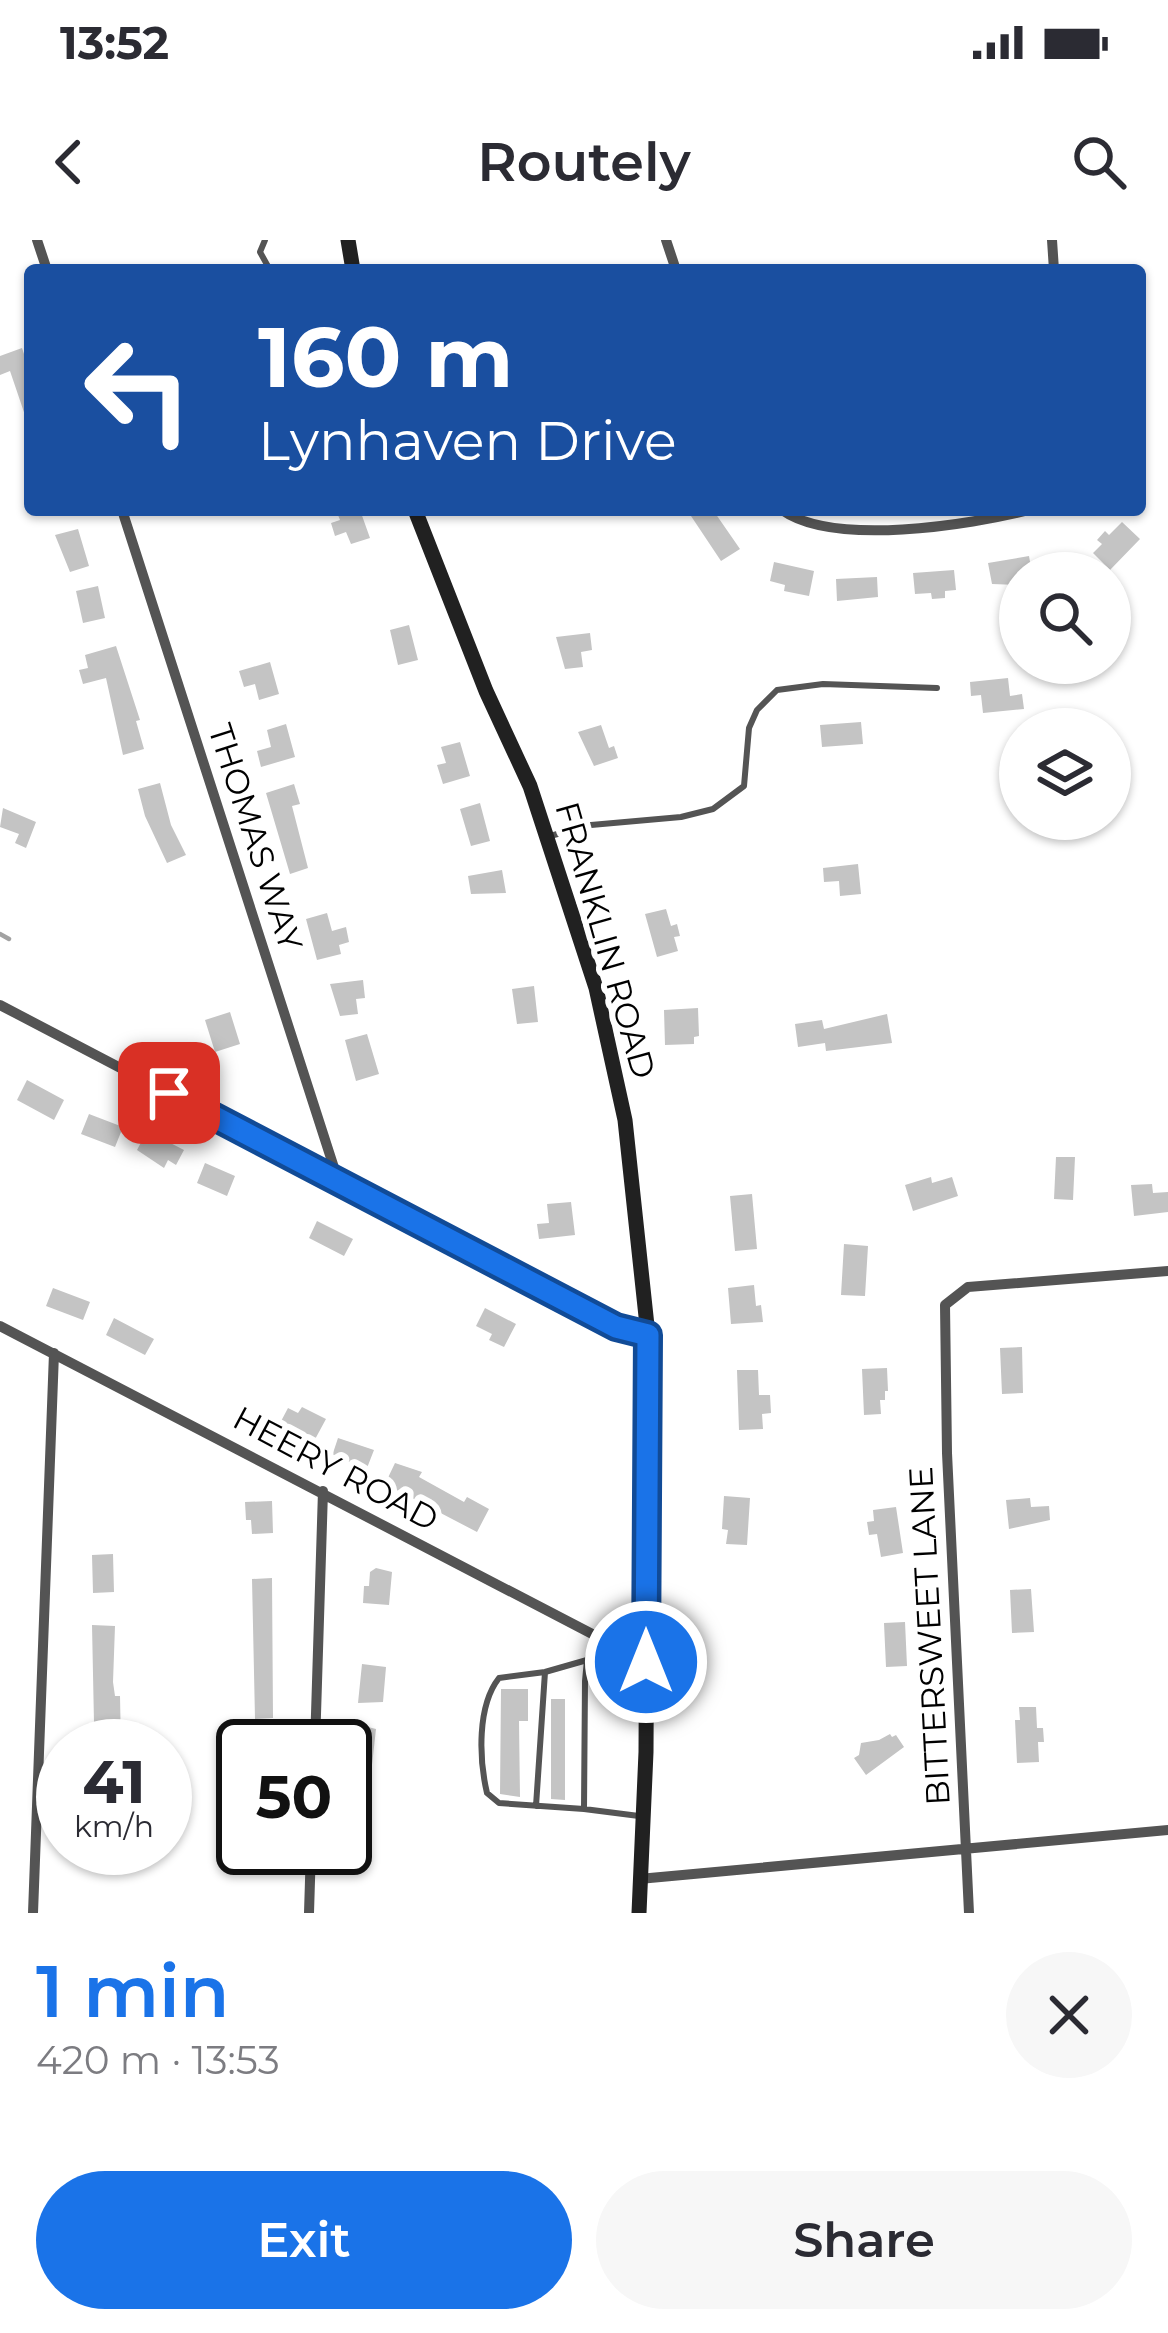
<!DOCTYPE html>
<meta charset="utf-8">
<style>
body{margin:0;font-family:Montserrat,sans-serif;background:#f7f7f7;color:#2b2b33;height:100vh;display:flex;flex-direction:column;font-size:45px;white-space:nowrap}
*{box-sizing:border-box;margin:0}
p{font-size:39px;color:#7c7c81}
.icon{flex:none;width:66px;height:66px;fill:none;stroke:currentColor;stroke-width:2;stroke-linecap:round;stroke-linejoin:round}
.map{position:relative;height:1673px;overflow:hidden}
.sheet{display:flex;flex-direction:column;background:#fff;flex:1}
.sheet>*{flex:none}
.banner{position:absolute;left:24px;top:24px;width:1122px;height:252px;border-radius:12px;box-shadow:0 3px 9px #0004;background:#1a4fa0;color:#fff;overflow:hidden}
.tools{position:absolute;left:999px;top:312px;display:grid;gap:24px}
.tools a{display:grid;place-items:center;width:132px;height:132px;border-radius:50%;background:#fff;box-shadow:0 3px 9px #0004;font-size:60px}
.speed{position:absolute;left:36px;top:1479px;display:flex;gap:24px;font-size:60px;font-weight:700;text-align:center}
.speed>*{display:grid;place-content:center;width:156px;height:156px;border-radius:50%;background:#fff;box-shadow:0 3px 9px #0004;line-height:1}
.speed small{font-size:30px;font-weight:400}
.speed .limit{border:6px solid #111;border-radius:18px;background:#fff;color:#111}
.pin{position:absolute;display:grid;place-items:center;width:102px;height:102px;color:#fff;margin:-51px;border-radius:24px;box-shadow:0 6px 18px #0006}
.me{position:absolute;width:132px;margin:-66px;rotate:0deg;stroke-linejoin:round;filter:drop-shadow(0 0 9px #0008)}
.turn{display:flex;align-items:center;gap:42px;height:252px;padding:0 36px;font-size:54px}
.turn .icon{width:156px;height:156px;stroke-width:2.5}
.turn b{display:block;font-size:84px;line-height:102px}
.round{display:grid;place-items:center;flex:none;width:126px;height:126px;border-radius:63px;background:#f7f7f7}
.overview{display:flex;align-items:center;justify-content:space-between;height:204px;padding:0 36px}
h1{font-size:72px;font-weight:600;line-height:90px;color:#1a73e8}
.primary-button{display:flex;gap:24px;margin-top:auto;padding:24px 36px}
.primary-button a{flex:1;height:138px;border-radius:72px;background:#1a73e8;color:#fff;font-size:48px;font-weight:600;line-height:138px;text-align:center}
.primary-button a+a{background:#f7f7f7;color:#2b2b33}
.status{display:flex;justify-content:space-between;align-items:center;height:84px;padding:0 60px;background:#fff;direction:ltr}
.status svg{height:33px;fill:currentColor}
header{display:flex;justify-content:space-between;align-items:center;height:156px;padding:0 36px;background:#fff;font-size:54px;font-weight:600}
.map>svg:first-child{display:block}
</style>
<div class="status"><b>13:52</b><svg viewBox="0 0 49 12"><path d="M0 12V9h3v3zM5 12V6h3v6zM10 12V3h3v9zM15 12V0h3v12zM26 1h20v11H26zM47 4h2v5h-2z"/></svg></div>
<header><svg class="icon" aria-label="back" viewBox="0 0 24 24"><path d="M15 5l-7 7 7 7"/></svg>Routely<svg class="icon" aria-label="search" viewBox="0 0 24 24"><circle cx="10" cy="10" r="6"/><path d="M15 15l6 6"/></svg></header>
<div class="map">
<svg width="1168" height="1673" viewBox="0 0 1168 1673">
<rect width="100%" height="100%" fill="#fff"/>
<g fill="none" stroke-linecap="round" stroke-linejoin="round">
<path stroke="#a2a2a2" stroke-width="4.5" d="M0,694L9,699"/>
</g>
<path fill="#c4c4c4" d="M22,108L30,132L28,184L10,131L0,135V116Z
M336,270H360L370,298L351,304L346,292L335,296L331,283L340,280Z
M687,270H713L740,309L721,321Z
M1122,282L1140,299L1110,330L1093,313L1102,304L1097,300L1105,291L1109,295Z
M78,289L89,326L70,332L55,295Z
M1029,316L1032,333H1020L1019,345L992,344L988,323Z
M774,322L814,331L809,356L784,351L785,345L770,341Z
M954,330L956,350L945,351V358L932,359L931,353L915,354L913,333Z
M877,337L878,357L837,361L836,339Z
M98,346L105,378L83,383L76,351Z
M409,385L418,420L398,425L390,390Z
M590,393L592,410L581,412L583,427L565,429L556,397Z
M116,406L140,480L136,481L144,509L123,515L106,438L83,444L79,430L88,428L85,415Z
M270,422L279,454L259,460L255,444L244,447L239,431Z
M1008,438L1010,456L1022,454L1024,469L983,473L981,455L971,456L970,442Z
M861,482L863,504L822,507L820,485Z
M286,484L295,517L261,527L257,511L271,507L267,490Z
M601,485L609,508L614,506L618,518L594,526L578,492Z
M460,502L470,536L443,544L437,525L446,523L441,507Z
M160,543L171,585L186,615L167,623L145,576L138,549Z
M294,544L300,564L292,566L308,628L290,634L266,553Z
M480,563L490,601L471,606L460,569Z
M3,568L36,582L26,608L15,603L19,594L0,587Z
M858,624L861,654L840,656L839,641L824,642L823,628Z
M502,630L506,653L471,654L468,636Z
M666,669L671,686L677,684L680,696L674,697L678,711L657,717L645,674Z
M327,673L332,691L346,687L349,702L339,705L341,714L317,720L306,679Z
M363,740L365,758L356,759L358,774L340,776L330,744Z
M534,746L538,782L517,784L512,749Z
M698,768L699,796L694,797V804L665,805L664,770Z
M230,772L240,804L215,812L205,780Z
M887,774L892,803L826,811L825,803L798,807L795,784L822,780L824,789Z
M367,794L379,834L356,841L345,800Z
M27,840L64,860L54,880L17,860Z
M89,874L123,887L115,907L81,894Z
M147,891L184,910L176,925L168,920L164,928L137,910Z
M1056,917H1075L1073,960L1054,959Z
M205,923L235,936L227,956L197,943Z
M931,937L932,943L952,937L958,956L913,971L905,945Z
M1152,944L1153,953L1168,952V972L1134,976L1131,945Z
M752,954L757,1009L735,1011L730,956Z
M571,962L575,995L539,999L537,984L549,983L547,964Z
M317,981L353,999L344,1016L309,998Z
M844,1004L868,1006L865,1056L841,1055Z
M754,1045L756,1066L761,1065L763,1082L731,1084L728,1048Z
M53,1048L90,1062L83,1080L46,1066Z
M485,1068L516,1084L504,1107L489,1100L492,1094L476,1086Z
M114,1078L154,1099L145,1115L106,1095Z
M1022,1107L1023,1153L1002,1154L1000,1108Z
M887,1128L888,1151H885V1160H880L881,1174L864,1175L862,1129Z
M737,1130H758L759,1155H770L771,1173L762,1174L763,1189L739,1190Z
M302,1167L326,1179L313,1203L279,1185L288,1168L298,1173Z
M338,1198L374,1210L367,1228L332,1216Z
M395,1223L422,1232L419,1237L464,1262L467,1257L489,1269L477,1292L385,1244Z
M724,1256L750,1258L747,1305L726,1304L728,1290L722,1289Z
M1030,1258L1031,1267L1049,1266L1050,1280L1009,1289L1006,1260Z
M272,1261L273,1293L252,1294L251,1280H246L245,1262Z
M896,1267L903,1313L881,1317L877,1294L869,1295L867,1282L874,1281L873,1270Z
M113,1314L114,1352L93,1353L92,1315Z
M376,1328L392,1332L389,1365L363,1363L364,1346H369L370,1332Z
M272,1338L273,1478L255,1479L252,1339Z
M1031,1349L1034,1392L1012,1393L1010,1350Z
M905,1382L907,1426L886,1427L884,1383Z
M92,1385L115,1386L113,1442L115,1456H120L121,1506H101L100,1483H94Z
M362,1424L386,1427L383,1462L358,1463Z
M501,1449H528V1481H519L520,1557L500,1554Z
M551,1459H565V1560L551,1559Z
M1019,1467H1036L1037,1488H1043L1044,1502H1038L1039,1522L1017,1523L1015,1480H1020Z
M360,1485L376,1489L370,1543L346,1542L349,1508L358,1507Z
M890,1494L892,1497L896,1495L904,1507L866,1535L854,1518L859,1515L861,1503L879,1500Z"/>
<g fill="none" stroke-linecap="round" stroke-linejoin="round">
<path stroke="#545454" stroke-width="6" d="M265,0L260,12L270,30
M550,596L591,585L681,577L713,569L744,546L749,488L757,470L777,450L823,444L937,448
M596,1396L587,1420L585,1441L584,1569L639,1576
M536,1566L545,1432
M584,1569L499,1563L487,1553C479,1519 477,1466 499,1438L545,1432L587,1420"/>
<path stroke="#545454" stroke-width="10" d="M37,0L47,30
M666,0L676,30
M1052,0L1054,30
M122,270L338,940
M782,270C833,307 970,285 1029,270
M0,765L616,1087L648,1095
M0,1086L646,1422
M315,1506L323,1251
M639,1639L1168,1590
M33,1673L54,1113
M309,1673L311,1608
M969,1673L947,1213L945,1065L968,1047L1168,1031"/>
<path stroke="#212121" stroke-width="15" d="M348,0L353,30
M415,270L486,451L530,546L596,748L625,880L648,1095L646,1512L639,1673"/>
</g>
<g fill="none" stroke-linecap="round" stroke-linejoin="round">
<g stroke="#114b97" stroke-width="30">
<path id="route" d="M169,853L616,1087L648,1095L646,1422"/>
</g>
<use href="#route" stroke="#1a73e8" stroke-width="21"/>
</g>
<g text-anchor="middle" stroke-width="12" stroke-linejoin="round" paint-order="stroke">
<g font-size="33" fill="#000" stroke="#fff">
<text transform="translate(256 597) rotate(72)" y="12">THOMAS WAY</text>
<text transform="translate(606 700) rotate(74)" y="12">FRANKLIN ROAD</text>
<text transform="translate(336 1228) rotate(28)" y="12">HEERY ROAD</text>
<text transform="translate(929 1396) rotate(-93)" y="12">BITTERSWEET LANE</text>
</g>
</g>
</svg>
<div class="tools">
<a><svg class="icon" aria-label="search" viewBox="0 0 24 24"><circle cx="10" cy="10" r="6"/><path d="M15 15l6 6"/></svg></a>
<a><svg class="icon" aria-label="layers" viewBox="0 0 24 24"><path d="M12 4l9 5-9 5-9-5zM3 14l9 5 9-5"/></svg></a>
</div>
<div class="speed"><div>41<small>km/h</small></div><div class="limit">50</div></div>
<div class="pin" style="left:169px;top:853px;background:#d93025"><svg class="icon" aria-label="arrive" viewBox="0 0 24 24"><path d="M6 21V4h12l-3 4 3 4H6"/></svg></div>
<svg class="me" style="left:646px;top:1422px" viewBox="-20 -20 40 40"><circle r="17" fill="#1a73e8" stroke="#fff" stroke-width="3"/><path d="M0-11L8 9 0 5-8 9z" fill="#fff"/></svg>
<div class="banner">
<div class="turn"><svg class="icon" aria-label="left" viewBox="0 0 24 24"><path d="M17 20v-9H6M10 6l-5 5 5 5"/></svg><div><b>160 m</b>Lynhaven Drive</div></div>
</div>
</div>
<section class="sheet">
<div class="overview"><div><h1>1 min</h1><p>420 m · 13:53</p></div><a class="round"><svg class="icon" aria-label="close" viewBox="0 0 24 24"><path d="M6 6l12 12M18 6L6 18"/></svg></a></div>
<div class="primary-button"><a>Exit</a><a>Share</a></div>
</section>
